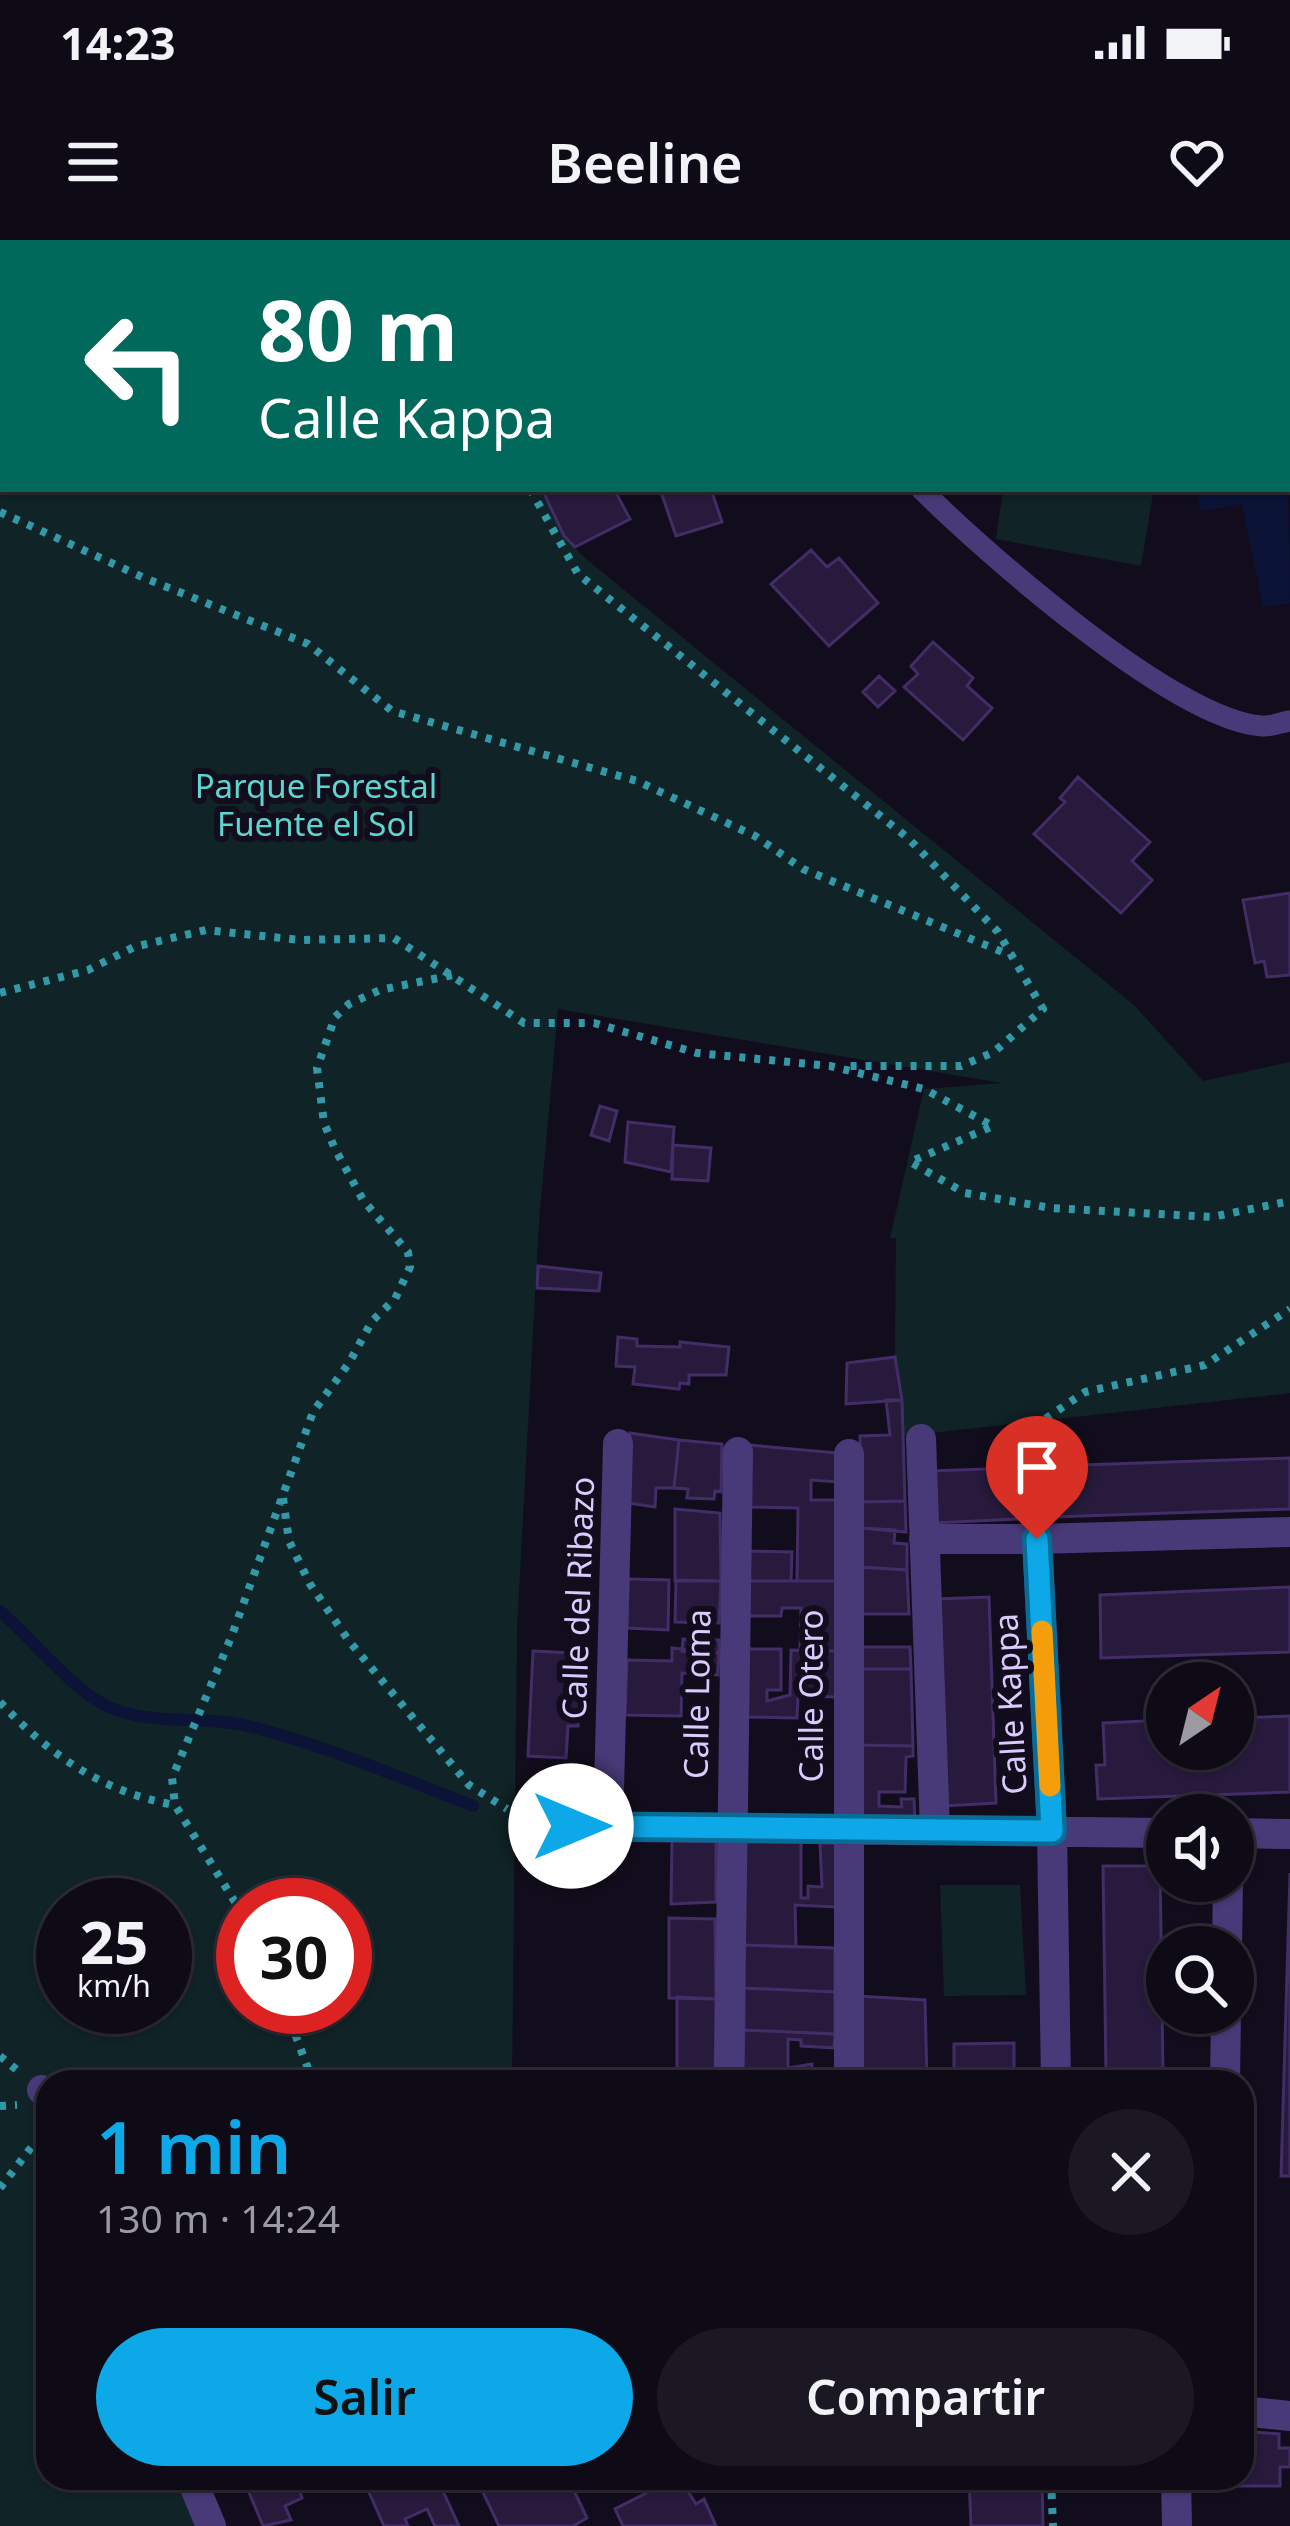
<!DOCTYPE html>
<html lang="es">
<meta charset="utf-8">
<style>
body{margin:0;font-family:"Noto Sans",sans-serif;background:#1c1823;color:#f1f3f6;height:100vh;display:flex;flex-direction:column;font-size:45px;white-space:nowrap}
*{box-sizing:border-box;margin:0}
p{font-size:39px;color:#9b9aa1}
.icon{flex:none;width:66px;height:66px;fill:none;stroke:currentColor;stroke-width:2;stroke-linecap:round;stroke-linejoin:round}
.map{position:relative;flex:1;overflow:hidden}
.drawer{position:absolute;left:36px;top:1830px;width:1218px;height:420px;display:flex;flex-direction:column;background:#0e0a16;border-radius:36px;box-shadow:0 3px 9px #0004,0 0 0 3px #2e2b35}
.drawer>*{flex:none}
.hud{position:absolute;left:0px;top:0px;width:1290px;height:252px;box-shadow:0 3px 9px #0004,0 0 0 3px #2e2b35;background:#00695c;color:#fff;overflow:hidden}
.needle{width:78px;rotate:35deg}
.fabs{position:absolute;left:1146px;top:1422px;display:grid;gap:24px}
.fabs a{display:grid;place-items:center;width:108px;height:108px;border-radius:50%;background:#0e0a16;box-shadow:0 3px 9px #0004,0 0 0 3px #2e2b35;font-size:60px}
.speed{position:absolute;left:36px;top:1638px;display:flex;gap:24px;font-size:60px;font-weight:700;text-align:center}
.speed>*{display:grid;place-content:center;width:156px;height:156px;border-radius:50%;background:#0e0a16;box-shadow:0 3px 9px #0004,0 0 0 3px #2e2b35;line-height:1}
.speed small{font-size:30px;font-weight:400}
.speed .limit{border:18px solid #d22;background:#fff;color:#111}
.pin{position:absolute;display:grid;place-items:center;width:102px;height:102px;color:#fff;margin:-123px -51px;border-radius:50% 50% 50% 0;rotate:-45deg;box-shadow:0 0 12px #0007}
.pin .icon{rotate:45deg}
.me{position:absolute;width:132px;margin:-66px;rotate:90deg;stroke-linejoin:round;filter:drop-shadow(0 0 9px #0008)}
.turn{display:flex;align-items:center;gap:42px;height:252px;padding:0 60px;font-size:54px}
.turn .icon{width:156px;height:156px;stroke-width:2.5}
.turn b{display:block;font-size:84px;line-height:102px}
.round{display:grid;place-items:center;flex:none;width:126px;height:126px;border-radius:63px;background:#1c1823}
.overview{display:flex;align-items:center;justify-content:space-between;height:204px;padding:0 60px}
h1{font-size:72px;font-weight:600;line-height:90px;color:#0ca8e7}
.action{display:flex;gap:24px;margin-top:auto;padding:24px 60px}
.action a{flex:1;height:138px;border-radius:72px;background:#0ca8e7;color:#111;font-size:48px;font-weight:600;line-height:138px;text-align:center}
.action a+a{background:#1c1823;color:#f1f3f6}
.status{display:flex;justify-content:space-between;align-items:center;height:84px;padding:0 60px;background:#0e0a16;direction:ltr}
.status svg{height:33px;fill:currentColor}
header{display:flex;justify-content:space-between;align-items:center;height:156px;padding:0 60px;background:#0e0a16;font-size:54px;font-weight:600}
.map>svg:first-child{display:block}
</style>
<div class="status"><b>14:23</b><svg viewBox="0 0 49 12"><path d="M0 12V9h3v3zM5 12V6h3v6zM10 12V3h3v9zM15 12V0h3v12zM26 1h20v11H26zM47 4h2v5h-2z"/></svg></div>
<header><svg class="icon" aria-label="menu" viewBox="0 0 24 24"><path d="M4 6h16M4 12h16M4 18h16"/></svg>Beeline<svg class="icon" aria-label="heart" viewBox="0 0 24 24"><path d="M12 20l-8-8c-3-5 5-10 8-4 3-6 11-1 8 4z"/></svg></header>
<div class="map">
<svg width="1290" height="2286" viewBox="0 0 1290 2286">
<rect width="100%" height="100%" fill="#120d1d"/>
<path fill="#102326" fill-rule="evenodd" d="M0,0L338,3H3V249H542L564,296L586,319L1134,765L1203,841L1290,822V1153L904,1196L895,1117L896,998H890L924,849L1002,843L558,769L539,982L517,1388L512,1842H78L59,1832L58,1842H48V2238H181L204,2286H0ZM63,1665H165V1767H63ZM243,1665H345V1767H243Z
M1003,249H1115L1153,254L1141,326L996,299Z
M940,1645H1020L1026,1755L944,1756Z"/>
<path fill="#0b1337" d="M1287,196L1290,363L1263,367L1242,264L1200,271L1197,249H1287Z"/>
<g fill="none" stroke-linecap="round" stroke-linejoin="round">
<path stroke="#0b1337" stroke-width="12" d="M0,1371C31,1398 75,1453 111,1468C155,1486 203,1475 248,1486C325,1505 399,1537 473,1566
M522,1561L593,1562"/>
</g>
<path fill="#271a3c" stroke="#432d67" stroke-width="3" d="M542,249H614L630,279L575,307L564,296Z
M660,249H711L722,282L676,296Z
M811,310L827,327L839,318L878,363L829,406L771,344Z
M933,402L973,438L967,446L992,468L963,500L904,447L918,434L911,426Z
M879,436L895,451L878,467L863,452Z
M1078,537L1150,602L1132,621L1152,640L1121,673L1034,594L1065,562L1060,558Z
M1290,653V735L1267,737L1264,721L1255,723L1243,660Z
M600,866L617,871L609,901L591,895Z
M628,882L674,887L671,932L625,922Z
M673,905L711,908L708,941L672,939Z
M538,1026L601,1033L599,1051L537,1048Z
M618,1097L637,1099V1106L680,1107V1102L729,1107L726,1135H689V1144L680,1143L679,1149L633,1144L635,1127L616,1126Z
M895,1117L902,1160L846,1164L847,1123Z
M886,1160H902L905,1261L861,1262L860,1196L890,1195Z
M630,1193L679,1200L674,1248H656L655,1267L628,1263Z
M679,1200L722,1204L721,1252L715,1251L714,1259L687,1258L688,1249L674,1248Z
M749,1205L838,1213V1242L811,1240V1260H838V1341H797L798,1268L748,1267Z
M1290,1218V1269L1053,1277V1226Z
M1014,1228L1017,1279L933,1283L931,1231Z
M905,1261L906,1292L860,1288L861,1262Z
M675,1269L720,1273L721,1341H675Z
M860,1288L895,1290L894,1303L907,1304V1330L859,1327Z
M747,1311L792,1312L791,1341H747Z
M859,1327L907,1330L909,1374H858Z
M628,1339L669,1340L668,1390L627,1388Z
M676,1340L721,1341L719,1383L675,1382Z
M747,1341H838L837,1411L800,1410L801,1368H782L781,1376H746Z
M1290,1347V1412L1101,1418L1100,1355Z
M989,1357L996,1563L944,1566L937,1359Z
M683,1399L719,1400V1413L682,1411Z
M859,1407H910L911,1429H859Z
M672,1408L719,1413L718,1435L682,1433L681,1476L625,1475L627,1420L672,1421Z
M746,1409H781V1450H767V1461L790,1455L791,1410L837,1411V1457L798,1456L797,1478L745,1477Z
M533,1411L571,1413L570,1446H581L578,1486H568L566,1518L528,1516Z
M859,1429H911L913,1506L858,1505Z
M1290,1476V1552L1098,1559L1096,1525H1105L1103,1483L1167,1480V1509H1233V1478Z
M858,1505L913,1506V1516L906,1517L905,1552H879V1566L902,1567L901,1559H914L915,1583L859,1578Z
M672,1600H716V1662L671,1664Z
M745,1601L801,1602V1658H808V1646L822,1647L820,1603H836V1667L795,1665L796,1707L744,1705Z
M1103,1626H1160L1163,1832H1106Z
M1290,1633V1936H1281Z
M669,1678L715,1679L716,1759L669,1758Z
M744,1705L835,1708V1752L744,1748Z
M744,1748L835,1752V1794L744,1790Z
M857,1756L925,1760L927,1842H857Z
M677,1757L716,1759L715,1842H669V1832H677Z
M744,1790L835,1794L834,1808L801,1806V1800L788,1799V1828L812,1824V1836L743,1832Z
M1014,1803V1842H954V1804Z
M743,1832L791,1834V1842H743Z
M1242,2191L1279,2194V2208H1290V2227H1280V2246H1233V2238H1242Z
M243,2238H295L302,2258L285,2266L291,2280L263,2286Z
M437,2238L459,2286H435L427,2269L405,2279L408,2286H384L363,2239Z
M491,2238H568L587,2278L573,2286H499L479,2244Z
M654,2238H679L696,2264L704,2259L716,2286H623L615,2269L658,2247Z
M969,2238H1042L1043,2286H971Z"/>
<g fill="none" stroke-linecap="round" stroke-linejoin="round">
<path stroke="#3399a8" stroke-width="8" stroke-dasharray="6 9" stroke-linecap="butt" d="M325,0L329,3
M530,249L578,334L909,599L998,692L1043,769L994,812L961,826H843
M0,272L142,337L308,404L392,471L637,541L755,596L803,629L1012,716
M0,753L88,730L134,707L206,690L300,700L394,698L524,783H594L697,813L830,826L924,849L993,886L910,922L965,953L1051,968L1212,977L1290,961
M283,1258L289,1301L310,1344L349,1401L469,1545L507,1569
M1039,1268L1045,1179L1085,1152L1205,1125L1290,1069
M0,1462C48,1514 104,1553 175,1565
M243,1675L175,1565L172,1538L232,1395L313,1172L349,1123L372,1081L395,1059L410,1027L408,1012L363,960L335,909L324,883L317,828L335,777L349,764L380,750L453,735
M285,1767L313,1842
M0,1816L18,1831
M0,1866L17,1865
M0,1948L40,1896L48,1894
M1051,2238L1053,2286"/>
<path stroke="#483a79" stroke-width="21" d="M640,0L643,3
M1287,113L1290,114
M921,249C984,312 1176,481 1262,486C1271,487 1282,482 1290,481"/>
<path stroke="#483a79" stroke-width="30" d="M921,1199L935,1590
M924,1299H1037
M534,1586L1167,1593
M608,1587L618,1204
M1233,1593L1290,1594
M1227,1707L1228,1641
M729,1842L738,1212
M849,1842V1214
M1056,1842L1052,1591L1037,1299L1290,1292
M1225,1842L1226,1773
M42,1850L48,1855
M1242,2171L1290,2176
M191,2238L211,2286
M1176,2238L1177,2286"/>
</g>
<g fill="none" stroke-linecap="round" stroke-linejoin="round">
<g stroke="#086d96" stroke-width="30">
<path id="route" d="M571,1586L1052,1591L1037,1299"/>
</g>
<use href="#route" stroke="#0ca8e7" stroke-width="21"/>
<path stroke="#f59e0b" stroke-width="21" d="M1042,1391L1050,1546"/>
</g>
<g text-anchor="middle" stroke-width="12" stroke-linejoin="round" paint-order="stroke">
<g font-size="33" fill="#5cd7cf" stroke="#120d1d">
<text x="316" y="558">Parque Forestal<tspan x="316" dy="38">Fuente el Sol</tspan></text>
</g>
<g font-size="33" fill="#dacbfc" stroke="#120d1d">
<text transform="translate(578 1358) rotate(-88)" y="12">Calle del Ribazo</text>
<text transform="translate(697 1454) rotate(-89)" y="12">Calle Loma</text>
<text transform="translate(811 1456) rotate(-90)" y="12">Calle Otero</text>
<text transform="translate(1010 1464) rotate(-93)" y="12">Calle Kappa</text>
</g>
</g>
</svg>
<div class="fabs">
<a><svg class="needle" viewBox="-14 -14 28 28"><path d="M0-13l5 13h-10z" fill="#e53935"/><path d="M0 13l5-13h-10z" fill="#9b9aa1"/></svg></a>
<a><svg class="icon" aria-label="sound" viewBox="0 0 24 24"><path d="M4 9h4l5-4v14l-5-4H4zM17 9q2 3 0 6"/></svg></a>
<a><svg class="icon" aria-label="search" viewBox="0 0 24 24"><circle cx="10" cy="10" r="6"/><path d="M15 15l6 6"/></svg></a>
</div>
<div class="speed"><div>25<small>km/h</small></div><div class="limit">30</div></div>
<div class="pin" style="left:1037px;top:1299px;background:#d93025"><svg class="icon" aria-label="arrive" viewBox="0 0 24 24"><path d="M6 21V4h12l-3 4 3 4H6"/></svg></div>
<svg class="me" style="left:571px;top:1586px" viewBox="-20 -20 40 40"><circle r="19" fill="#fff"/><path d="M0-13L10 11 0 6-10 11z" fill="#0ca8e7"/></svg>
<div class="hud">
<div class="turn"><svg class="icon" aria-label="left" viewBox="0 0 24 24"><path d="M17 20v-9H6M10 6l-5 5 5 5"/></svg><div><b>80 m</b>Calle Kappa</div></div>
</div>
<section class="drawer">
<div class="overview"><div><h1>1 min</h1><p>130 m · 14:24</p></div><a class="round"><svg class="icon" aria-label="close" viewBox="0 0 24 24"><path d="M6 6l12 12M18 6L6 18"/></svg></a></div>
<div class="action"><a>Salir</a><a>Compartir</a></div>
</section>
</div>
